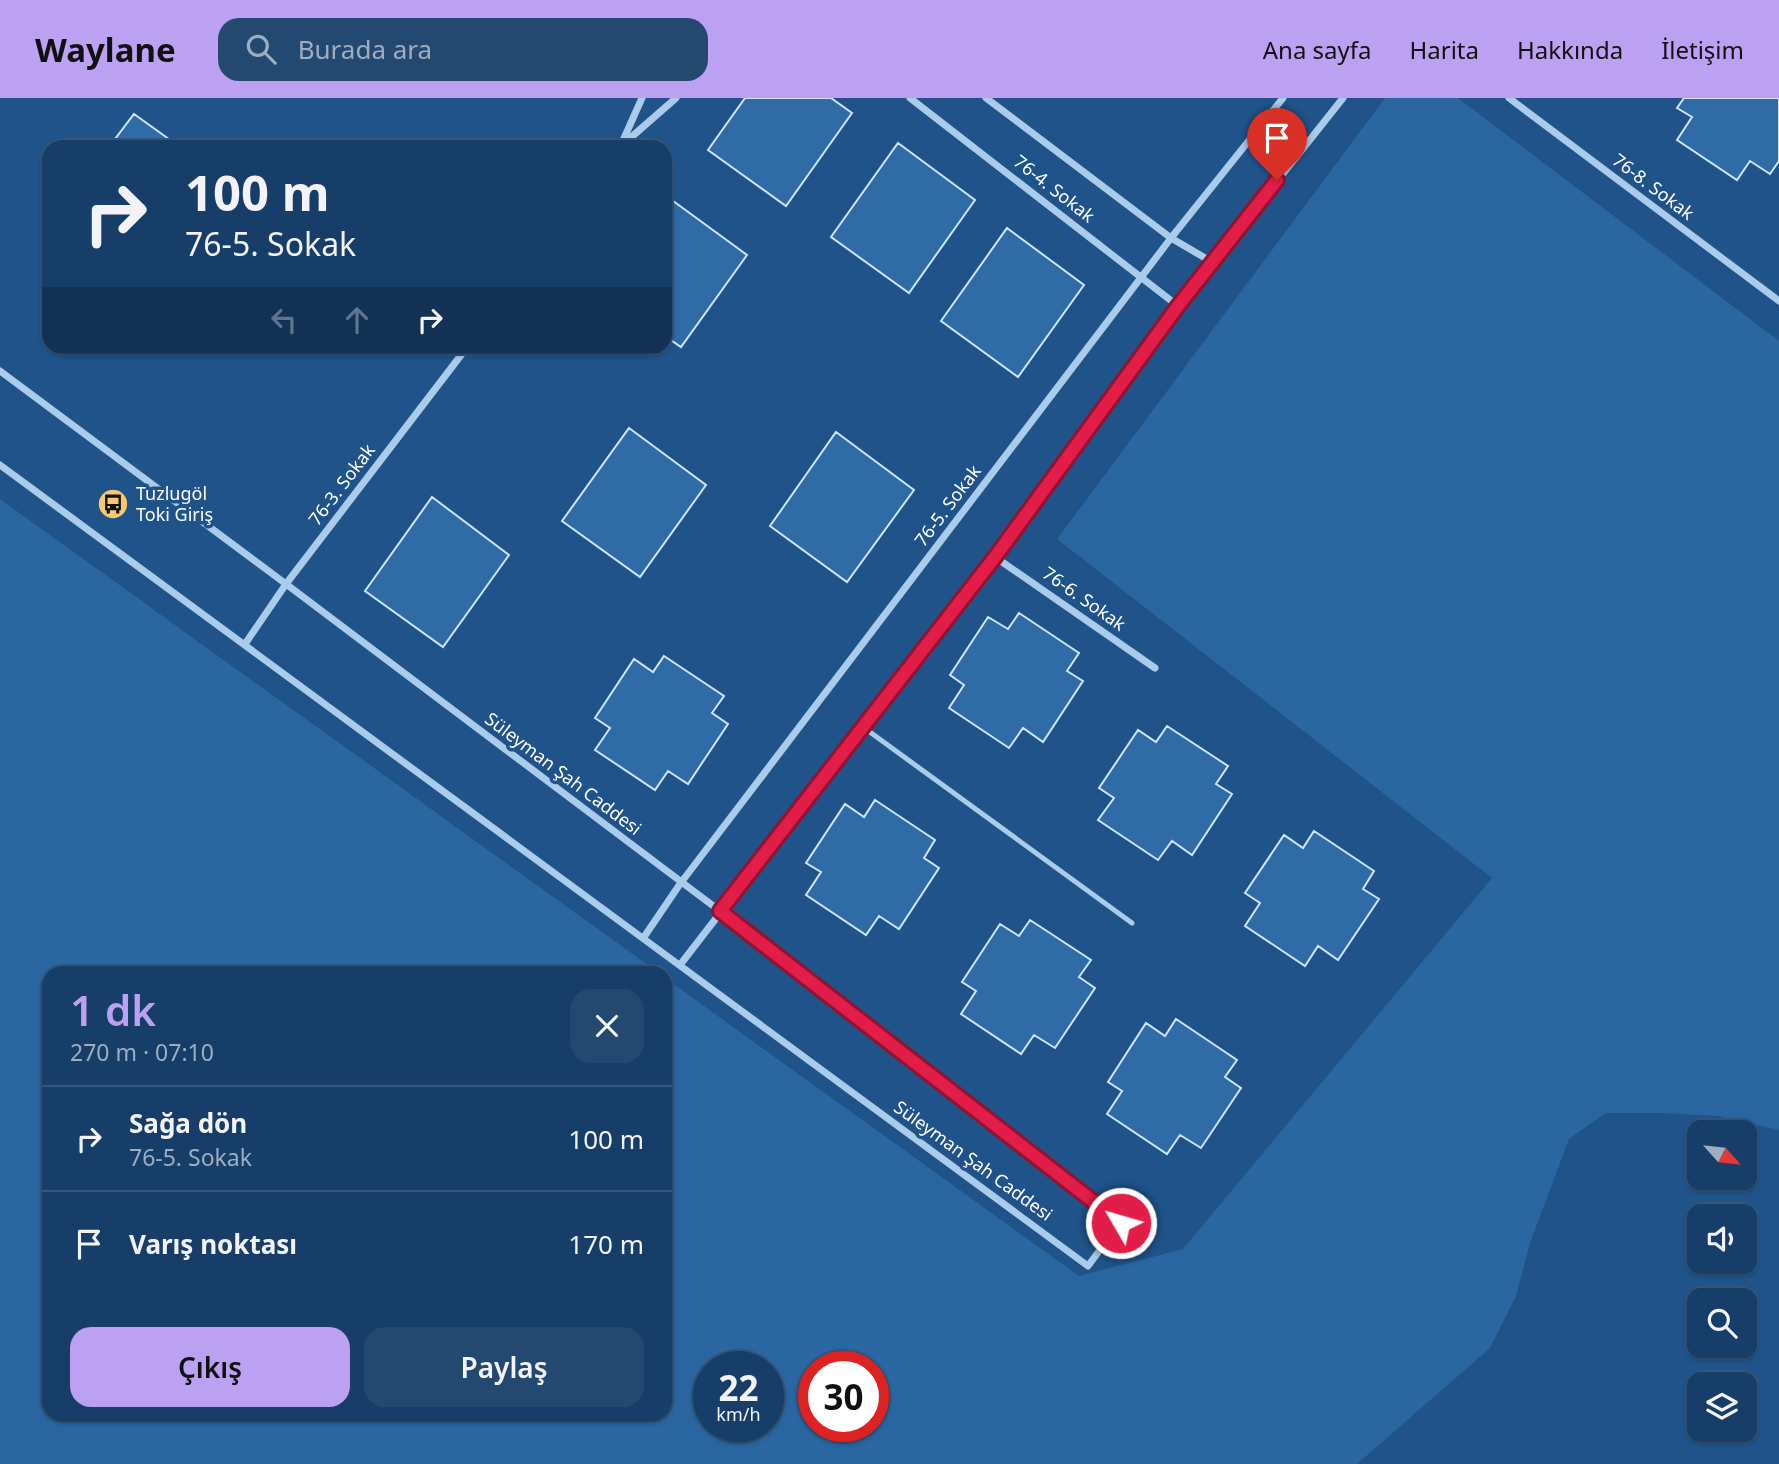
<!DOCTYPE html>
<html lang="tr">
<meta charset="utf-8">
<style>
body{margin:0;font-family:"Noto Sans",sans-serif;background:#244971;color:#f1f3f6;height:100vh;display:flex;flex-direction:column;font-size:26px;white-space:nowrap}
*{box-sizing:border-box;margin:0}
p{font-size:23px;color:#9eaec0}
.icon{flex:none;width:38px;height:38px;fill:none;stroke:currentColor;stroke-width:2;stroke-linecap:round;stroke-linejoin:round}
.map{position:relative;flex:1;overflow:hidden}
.drawer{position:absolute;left:42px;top:868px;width:630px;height:455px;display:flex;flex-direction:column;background:#173e68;border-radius:21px;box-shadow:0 2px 5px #0004,0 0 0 2px #36577c}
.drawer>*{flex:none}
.hud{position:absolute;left:42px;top:42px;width:630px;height:214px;border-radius:21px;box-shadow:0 2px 5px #0004,0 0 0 2px #36577c;background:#173e68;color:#f1f3f6;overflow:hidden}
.needle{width:46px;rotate:117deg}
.fabs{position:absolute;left:1687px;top:1022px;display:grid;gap:14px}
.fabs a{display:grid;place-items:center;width:70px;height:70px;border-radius:14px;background:#173e68;box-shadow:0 2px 5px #0004,0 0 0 2px #36577c;font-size:35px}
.speed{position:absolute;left:693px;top:1253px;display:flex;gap:14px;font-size:35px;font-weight:700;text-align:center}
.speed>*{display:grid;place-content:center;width:91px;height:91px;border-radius:50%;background:#173e68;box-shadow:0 2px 5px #0004,0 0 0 2px #36577c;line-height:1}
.speed small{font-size:18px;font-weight:400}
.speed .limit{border:10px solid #d22;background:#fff;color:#111}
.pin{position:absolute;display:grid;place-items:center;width:60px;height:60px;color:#fff;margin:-72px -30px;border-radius:50% 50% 50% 0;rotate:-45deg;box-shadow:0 0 7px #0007}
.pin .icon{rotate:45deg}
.me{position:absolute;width:77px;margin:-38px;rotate:308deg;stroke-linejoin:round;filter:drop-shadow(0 0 5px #0008)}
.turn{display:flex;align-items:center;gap:24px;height:147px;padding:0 28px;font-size:32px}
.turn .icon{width:91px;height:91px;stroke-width:2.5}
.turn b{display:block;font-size:49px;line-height:60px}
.lanes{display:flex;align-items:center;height:66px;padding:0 28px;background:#0003;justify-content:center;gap:35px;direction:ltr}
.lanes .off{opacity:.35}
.round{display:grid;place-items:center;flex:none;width:74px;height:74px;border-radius:21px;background:#244971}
.head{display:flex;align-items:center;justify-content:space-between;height:119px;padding:0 28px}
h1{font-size:42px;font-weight:600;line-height:52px;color:#bca0f2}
.button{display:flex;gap:14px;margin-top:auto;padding:14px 28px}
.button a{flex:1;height:80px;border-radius:21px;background:#bca0f2;color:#111;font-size:28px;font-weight:600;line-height:80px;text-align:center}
.button a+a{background:#244971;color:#f1f3f6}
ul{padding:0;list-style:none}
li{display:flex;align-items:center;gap:21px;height:105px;padding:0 28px;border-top:2px solid #36577c}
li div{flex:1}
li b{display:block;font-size:26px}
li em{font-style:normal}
header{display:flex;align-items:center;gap:42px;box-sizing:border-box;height:98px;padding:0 35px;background:#bca0f2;color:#111}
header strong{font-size:33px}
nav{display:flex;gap:38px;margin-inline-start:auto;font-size:24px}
.search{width:490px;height:63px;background:#244971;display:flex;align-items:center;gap:18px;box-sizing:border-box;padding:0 24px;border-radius:21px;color:#9eaec0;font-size:26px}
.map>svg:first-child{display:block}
</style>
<header>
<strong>Waylane</strong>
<div class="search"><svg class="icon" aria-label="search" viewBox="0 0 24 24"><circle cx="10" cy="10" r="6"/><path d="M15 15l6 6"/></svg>Burada ara</div>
<nav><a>Ana sayfa</a><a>Harita</a><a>Hakkında</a><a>İletişim</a></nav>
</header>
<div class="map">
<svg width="1779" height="1366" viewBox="0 0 1779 1366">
<rect width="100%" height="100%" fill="#1f538a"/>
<path fill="#2966a2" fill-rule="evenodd" d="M1385,0H1458L1779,243V1032L1717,1018L1662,1015H1606L1569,1041L1530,1145L1516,1198L1490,1250L1357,1366H0V401L659,875H49V1316H665V880L1079,1178L1183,1151L1492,780L1057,441ZM709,1269H768V1328H709ZM814,1269H873V1328H814Z"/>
<path fill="#2f6ba7" stroke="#d0e4f8" stroke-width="2" d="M745,0H831L852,15L786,108L708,52Z
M1684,0H1779V63L1770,76L1750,63L1737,82L1677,42L1692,19L1677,10Z
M134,16L173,44L186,42L195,49H109Z
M898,45L975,102L909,195L831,139Z
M669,100L747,157L681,249L665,238V106Z
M1007,130L1084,187L1018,279L941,223Z
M629,330L706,387L640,479L562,423Z
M836,334L914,392L847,484L770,428Z
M432,399L509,457L443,549L365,493Z
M1019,515L1079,555L1067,573L1083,583L1043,644L1023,630L1009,650L949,610L964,587L950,577L988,519L1008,531Z
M664,558L724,598L712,615L728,626L688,686L668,673L655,692L595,652L610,630L595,620L634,561L653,574Z
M1167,628L1228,668L1216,686L1232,696L1192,757L1172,743L1158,762L1098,722L1114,700L1099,690L1138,632L1156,644Z
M875,702L935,742L924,760L939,770L899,831L879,818L866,837L806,797L821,774L806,765L845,706L864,719Z
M1314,733L1374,773L1363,791L1379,801L1338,862L1318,848L1305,868L1245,828L1260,805L1245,795L1284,737L1303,750Z
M1030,822L1091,862L1079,879L1095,890L1055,950L1034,937L1021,956L961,916L976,893L962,884L1000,826L1019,838Z
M1176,921L1237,962L1225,979L1241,990L1201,1050L1180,1037L1167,1056L1107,1016L1122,993L1108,984L1146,925L1165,938Z"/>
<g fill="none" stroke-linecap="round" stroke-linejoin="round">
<path stroke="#abcbeb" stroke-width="5" d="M863,629L1132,825"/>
<path stroke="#abcbeb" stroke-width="7" d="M910,0L1178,208
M986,0L1171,140L1212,164
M1509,0L1779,203
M621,47L642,0
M620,49L676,0
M0,273L286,486L720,813L1120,1125L1088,1168L0,367
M995,459L1155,570
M245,546L286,486L468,248
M644,839L680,786L1171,140L1283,0
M680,867L995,459L1178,208L1343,0"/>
</g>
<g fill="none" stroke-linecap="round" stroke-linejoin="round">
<g stroke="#92132f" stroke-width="18">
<path id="route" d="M1121,1125L720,813L995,459L1178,208L1277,82"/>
</g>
<use href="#route" stroke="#e11d48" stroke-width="12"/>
</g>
<defs>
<g id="bus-disc" transform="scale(1.575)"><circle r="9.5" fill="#f9c86b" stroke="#1f538a"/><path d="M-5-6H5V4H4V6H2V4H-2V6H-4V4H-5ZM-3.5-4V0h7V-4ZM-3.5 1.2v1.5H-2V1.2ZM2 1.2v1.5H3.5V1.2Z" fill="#111"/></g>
</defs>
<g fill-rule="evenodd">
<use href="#bus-disc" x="113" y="406"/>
</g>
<g text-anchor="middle" stroke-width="7" stroke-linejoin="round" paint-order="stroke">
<g font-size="18" fill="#fff" stroke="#1f538a">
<text transform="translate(1653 89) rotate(37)" y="6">76-8. Sokak</text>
<text transform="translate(1054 91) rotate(38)" y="6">76-4. Sokak</text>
<text transform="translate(342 387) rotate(-53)" y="6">76-3. Sokak</text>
<text transform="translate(948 408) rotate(-53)" y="6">76-5. Sokak</text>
<text transform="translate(1084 501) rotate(35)" y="6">76-6. Sokak</text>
<text transform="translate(563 676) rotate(37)" y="6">Süleyman Şah Caddesi</text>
<text transform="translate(973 1063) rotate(36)" y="6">Süleyman Şah Caddesi</text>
</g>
<g font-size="18" fill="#fff" stroke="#1f538a" text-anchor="start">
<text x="136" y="402">Tuzlugöl<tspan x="136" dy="21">Toki Giriş</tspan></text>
</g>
</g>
</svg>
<div class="fabs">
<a><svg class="needle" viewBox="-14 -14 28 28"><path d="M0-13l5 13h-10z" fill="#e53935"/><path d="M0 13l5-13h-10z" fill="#9eaec0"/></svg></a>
<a><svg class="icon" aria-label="sound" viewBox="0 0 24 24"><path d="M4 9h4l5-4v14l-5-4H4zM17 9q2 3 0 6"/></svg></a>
<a><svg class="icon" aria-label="search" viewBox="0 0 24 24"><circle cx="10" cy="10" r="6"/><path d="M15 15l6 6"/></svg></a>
<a><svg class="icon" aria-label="layers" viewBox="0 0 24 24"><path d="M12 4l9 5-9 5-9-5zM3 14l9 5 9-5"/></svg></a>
</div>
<div class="speed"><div>22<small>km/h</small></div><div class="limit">30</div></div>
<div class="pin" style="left:1277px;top:82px;background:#d93025"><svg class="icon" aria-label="arrive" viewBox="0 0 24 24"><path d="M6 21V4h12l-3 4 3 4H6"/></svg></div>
<svg class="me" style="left:1121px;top:1125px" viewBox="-20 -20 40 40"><circle r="17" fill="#e11d48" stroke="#fff" stroke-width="3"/><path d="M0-11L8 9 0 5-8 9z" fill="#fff"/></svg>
<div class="hud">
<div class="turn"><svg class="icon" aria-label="right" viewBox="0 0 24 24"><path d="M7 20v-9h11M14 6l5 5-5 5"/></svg><div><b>100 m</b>76-5. Sokak</div></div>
<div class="lanes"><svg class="icon off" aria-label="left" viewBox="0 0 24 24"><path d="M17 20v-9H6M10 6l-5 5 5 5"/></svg><svg class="icon off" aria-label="ahead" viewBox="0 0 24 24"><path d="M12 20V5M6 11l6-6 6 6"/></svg><svg class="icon" aria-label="right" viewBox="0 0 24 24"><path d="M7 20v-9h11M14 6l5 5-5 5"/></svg></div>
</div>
<section class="drawer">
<div class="head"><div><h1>1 dk</h1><p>270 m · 07:10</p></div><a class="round"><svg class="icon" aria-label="close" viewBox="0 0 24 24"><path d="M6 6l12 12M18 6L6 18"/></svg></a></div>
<ul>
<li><svg class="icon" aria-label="right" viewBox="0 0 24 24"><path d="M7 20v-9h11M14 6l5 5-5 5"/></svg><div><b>Sağa dön</b><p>76-5. Sokak</p></div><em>100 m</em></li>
<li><svg class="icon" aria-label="arrive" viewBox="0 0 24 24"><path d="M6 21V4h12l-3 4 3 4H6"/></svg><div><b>Varış noktası</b></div><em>170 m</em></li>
</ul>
<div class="button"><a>Çıkış</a><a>Paylaş</a></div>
</section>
</div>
